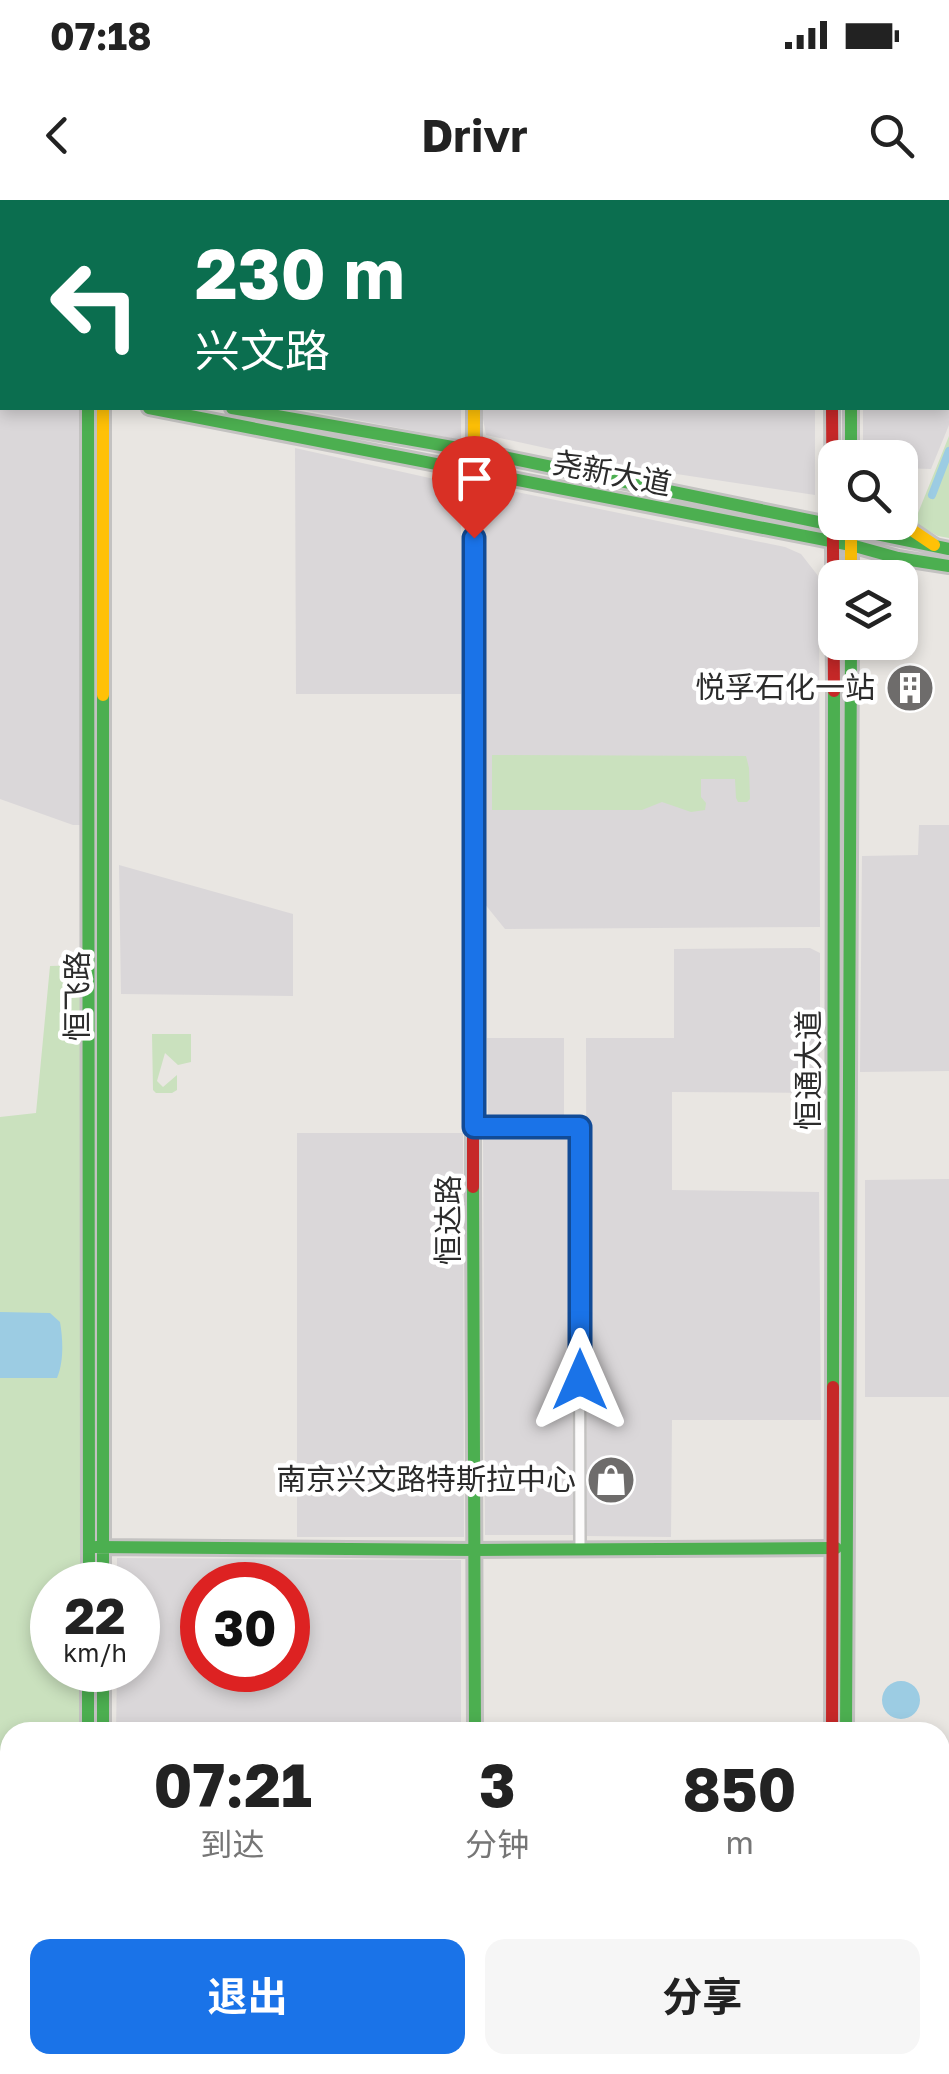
<!DOCTYPE html>
<html lang="zh">
<meta charset="utf-8">
<style>
body{margin:0;font-family:"Golos Text","Noto Sans SC",sans-serif;background:#f6f6f6;color:#222;height:100vh;display:flex;flex-direction:column;font-size:38px;white-space:nowrap}
*{box-sizing:border-box;margin:0}
p{font-size:32px;color:#767676}
.icon{flex:none;width:55px;height:55px;fill:none;stroke:currentColor;stroke-width:2;stroke-linecap:round;stroke-linejoin:round}
.map{position:relative;flex:1;overflow:hidden}
.panel{position:absolute;left:0px;top:1522px;width:950px;height:352px;display:flex;flex-direction:column;background:#fff;border-radius:30px 30px 0 0;box-shadow:0 5px 15px #0003}
.panel>*{flex:none}
.hud{position:absolute;left:0px;top:0px;width:950px;height:210px;box-shadow:0 5px 15px #0003;background:#0b6e4f;color:#fff;overflow:hidden}
.controls{position:absolute;left:818px;top:240px;display:grid;gap:20px}
.controls a{display:grid;place-items:center;width:100px;height:100px;border-radius:20px;background:#fff;box-shadow:0 5px 15px #0003;font-size:50px}
.speed{position:absolute;left:30px;top:1362px;display:flex;gap:20px;font-size:50px;font-weight:700;text-align:center}
.speed>*{display:grid;place-content:center;width:130px;height:130px;border-radius:50%;background:#fff;box-shadow:0 5px 15px #0003;line-height:1}
.speed small{font-size:25px;font-weight:400}
.speed .limit{border:15px solid #d22;background:#fff;color:#111}
.pin{position:absolute;display:grid;place-items:center;width:85px;height:85px;color:#fff;margin:-102px -42px;border-radius:50% 50% 50% 0;rotate:-45deg;box-shadow:0 0 10px #0007}
.pin .icon{rotate:45deg}
.me{position:absolute;width:110px;margin:-55px;rotate:0deg;stroke-linejoin:round;filter:drop-shadow(0 0 8px #0008)}
.turn{display:flex;align-items:center;gap:35px;height:210px;padding:0 30px;font-size:45px}
.turn .icon{width:130px;height:130px;stroke-width:2.5}
.turn b{display:block;font-size:70px;line-height:85px}
.eta{display:flex;justify-content:space-evenly;align-items:center;height:170px;text-align:center}
.eta b{font-size:60px;font-weight:700;line-height:70px}
.primary-button{display:flex;gap:20px;margin-top:auto;padding:20px 30px}
.primary-button a{flex:1;height:115px;border-radius:20px;background:#1a73e8;color:#fff;font-size:40px;font-weight:700;line-height:115px;text-align:center}
.primary-button a+a{background:#f6f6f6;color:#222}
.status{display:flex;justify-content:space-between;align-items:center;height:70px;padding:0 50px;background:#fff;direction:ltr}
.status svg{height:28px;fill:currentColor}
header{display:flex;justify-content:space-between;align-items:center;height:130px;padding:0 30px;background:#fff;font-size:45px;font-weight:700}
.map>svg:first-child{display:block}
</style>
<div class="status"><b>07:18</b><svg viewBox="0 0 49 12"><path d="M0 12V9h3v3zM5 12V6h3v6zM10 12V3h3v9zM15 12V0h3v12zM26 1h20v11H26zM47 4h2v5h-2z"/></svg></div>
<header><svg class="icon" aria-label="back" viewBox="0 0 24 24"><path d="M15 5l-7 7 7 7"/></svg>Drivr<svg class="icon" aria-label="search" viewBox="0 0 24 24"><circle cx="10" cy="10" r="6"/><path d="M15 15l6 6"/></svg></header>
<div class="map">
<svg width="949" height="1874" viewBox="0 0 949 1874">
<rect width="100%" height="100%" fill="#e9e6e2"/>
<path fill="#dad7d9" fill-rule="evenodd" d="M123,0H462V2H123Z
M481,0H815V2H481Z
M948,62L949,225L931,269L900,268V258L863,257V208H948Z
M0,186H2V208H78L83,218L84,618L81,625H73L0,599Z
M294,208H461V240Z
M481,208H815V295L637,268L486,235Z
M295,248L461,285V494H296Z
M497,288L785,347L801,354L819,377L820,727L505,729L484,703V295Z
M919,625H949V871L860,872L862,656L918,655Z
M119,665L293,714V796L121,794Z
M810,748L820,753V893L672,892V990L819,992L821,1220H672L671,1337L587,1336L586,838H674V749Z
M487,838H564V920H495L488,917Z
M490,932H563L571,939L573,1335H485L483,937Z
M297,933H463L464,1337H297Z
M949,979V1197H865V980Z
M117,1358L461,1360V1532H116L117,1470H138V1385H117ZM202,1385H288V1470H202Z
M0,1778L10,1780V1856L0,1854Z
M128,1865H412L454,1874H161Z"/>
<path fill="#cae1be" d="M949,236V338L938,336L914,323Z
M492,555L746,556L749,568L750,599L747,602H738L736,598L735,579H701V597L706,603L705,610L691,612L662,602L642,610H492Z
M84,765L81,1385H52V1470H81V1532H10V1704L0,1702V917L36,913L50,766Z
M152,834H191V862L178,865L165,853L157,881L163,887L177,875V890L172,893H156L153,890Z"/>
<path fill="#9ccce3" d="M0,1112L50,1113L60,1122C63,1139 64,1162 57,1178H0Z
M882 1500a19 19 0 1 1 38 0a19 19 0 1 1-38 0Z"/>
<g fill="none" stroke-linecap="round" stroke-linejoin="round">
<path stroke="#9ccce3" stroke-width="8" d="M932,295L949,251"/>
<g stroke="#c3c2c1" stroke-width="14">
<path id="street" d="M474,927H579L580,1350"/>
</g>
<g stroke="#c3c2c1" stroke-width="18">
<path id="fast" d="M103,0V2
M473,0V2
M851,0V2
M0,173H2
M88,208L89,1385
M149,208L851,345L898,358L949,366
M232,208L475,251L949,349
M851,208V258
M103,495V1385
M473,987L475,1532
M833,1187L834,491
M96,1347L475,1350L836,1348
M88,1470V1532
M103,1470V1532
M846,1532L851,442
M673,1865L712,1874
M834,1865L836,1874"/>
</g>
<g stroke="#c3c2c1" stroke-width="18">
<path id="slow" d="M89,0V2
M834,0V2
M0,156H2
M103,208V495
M851,322V378
M900,322L934,345
M473,757L474,208
M0,1717L10,1718"/>
</g>
<g stroke="#c3c2c1" stroke-width="18">
<path id="jam" d="M832,208L834,491
M473,987V757
M832,1532L833,1187"/>
</g>
<use href="#street" stroke="#fcfbfb" stroke-width="9"/>
<use href="#fast" stroke="#4caf50" stroke-width="12"/>
<use href="#slow" stroke="#ffc107" stroke-width="12"/>
<use href="#jam" stroke="#c62828" stroke-width="12"/>
</g>
<g fill="none" stroke-linecap="round" stroke-linejoin="round">
<g stroke="#114b97" stroke-width="25">
<path id="route" d="M474,338V927H580V1180"/>
</g>
<use href="#route" stroke="#1a73e8" stroke-width="18"/>
</g>
<defs>
<g id="building-disc" transform="scale(2.5)"><circle r="9.5" fill="#6e6c6b" stroke="#fff"/><path d="M-4-6H4V6H1V3H-1V6H-4ZM-2.5-4.3h1.7v1.8h-1.7ZM.8-4.3h1.7v1.8H.8ZM-2.5-1h1.7V.8h-1.7ZM.8-1h1.7V.8H.8Z" fill="#fff"/></g>
<g id="shop-disc" transform="scale(2.5)"><circle r="9.5" fill="#6e6c6b" stroke="#fff"/><path d="M-5-2.5h2.3a2.7 3.5 0 0 1 5.4 0H5L5.5 6h-11ZM-1.5-2.5h3a1.5 2.3 0 0 0-3 0Z" fill="#fff"/></g>
</defs>
<g fill-rule="evenodd">
<use href="#building-disc" x="910" y="488"/>
<use href="#shop-disc" x="611" y="1280"/>
</g>
<g text-anchor="middle" stroke-width="9" stroke-linejoin="round" paint-order="stroke">
<g font-size="30" fill="#2b2b2b" stroke="#fff">
<text transform="translate(612 274) rotate(11)" y="10">尧新大道</text>
<text transform="translate(78 796) rotate(-90)" y="10">恒飞路</text>
<text transform="translate(809 870) rotate(-90)" y="10">恒通大道</text>
<text transform="translate(449 1020) rotate(-90)" y="10">恒达路</text>
</g>
<g font-size="30" fill="#2b2b2b" stroke="#fff" text-anchor="end">
<text x="875" y="498">悦孚石化一站</text>
<text x="576" y="1290">南京兴文路特斯拉中心</text>
</g>
</g>
</svg>
<div class="controls">
<a><svg class="icon" aria-label="search" viewBox="0 0 24 24"><circle cx="10" cy="10" r="6"/><path d="M15 15l6 6"/></svg></a>
<a><svg class="icon" aria-label="layers" viewBox="0 0 24 24"><path d="M12 4l9 5-9 5-9-5zM3 14l9 5 9-5"/></svg></a>
</div>
<div class="speed"><div>22<small>km/h</small></div><div class="limit">30</div></div>
<div class="pin" style="left:474px;top:338px;background:#d93025"><svg class="icon" aria-label="arrive" viewBox="0 0 24 24"><path d="M6 21V4h12l-3 4 3 4H6"/></svg></div>
<svg class="me" style="left:580px;top:1180px" viewBox="-20 -20 40 40"><path d="M0-17L14 15 0 8-14 15z" fill="#1a73e8" stroke="#fff" stroke-width="4"/></svg>
<div class="hud">
<div class="turn"><svg class="icon" aria-label="left" viewBox="0 0 24 24"><path d="M17 20v-9H6M10 6l-5 5 5 5"/></svg><div><b>230 m</b>兴文路</div></div>
</div>
<section class="panel">
<div class="eta">
<div><b>07:21</b><p>到达</p></div>
<div><b>3</b><p>分钟</p></div>
<div><b>850</b><p>m</p></div>
</div>
<div class="primary-button"><a>退出</a><a>分享</a></div>
</section>
</div>
